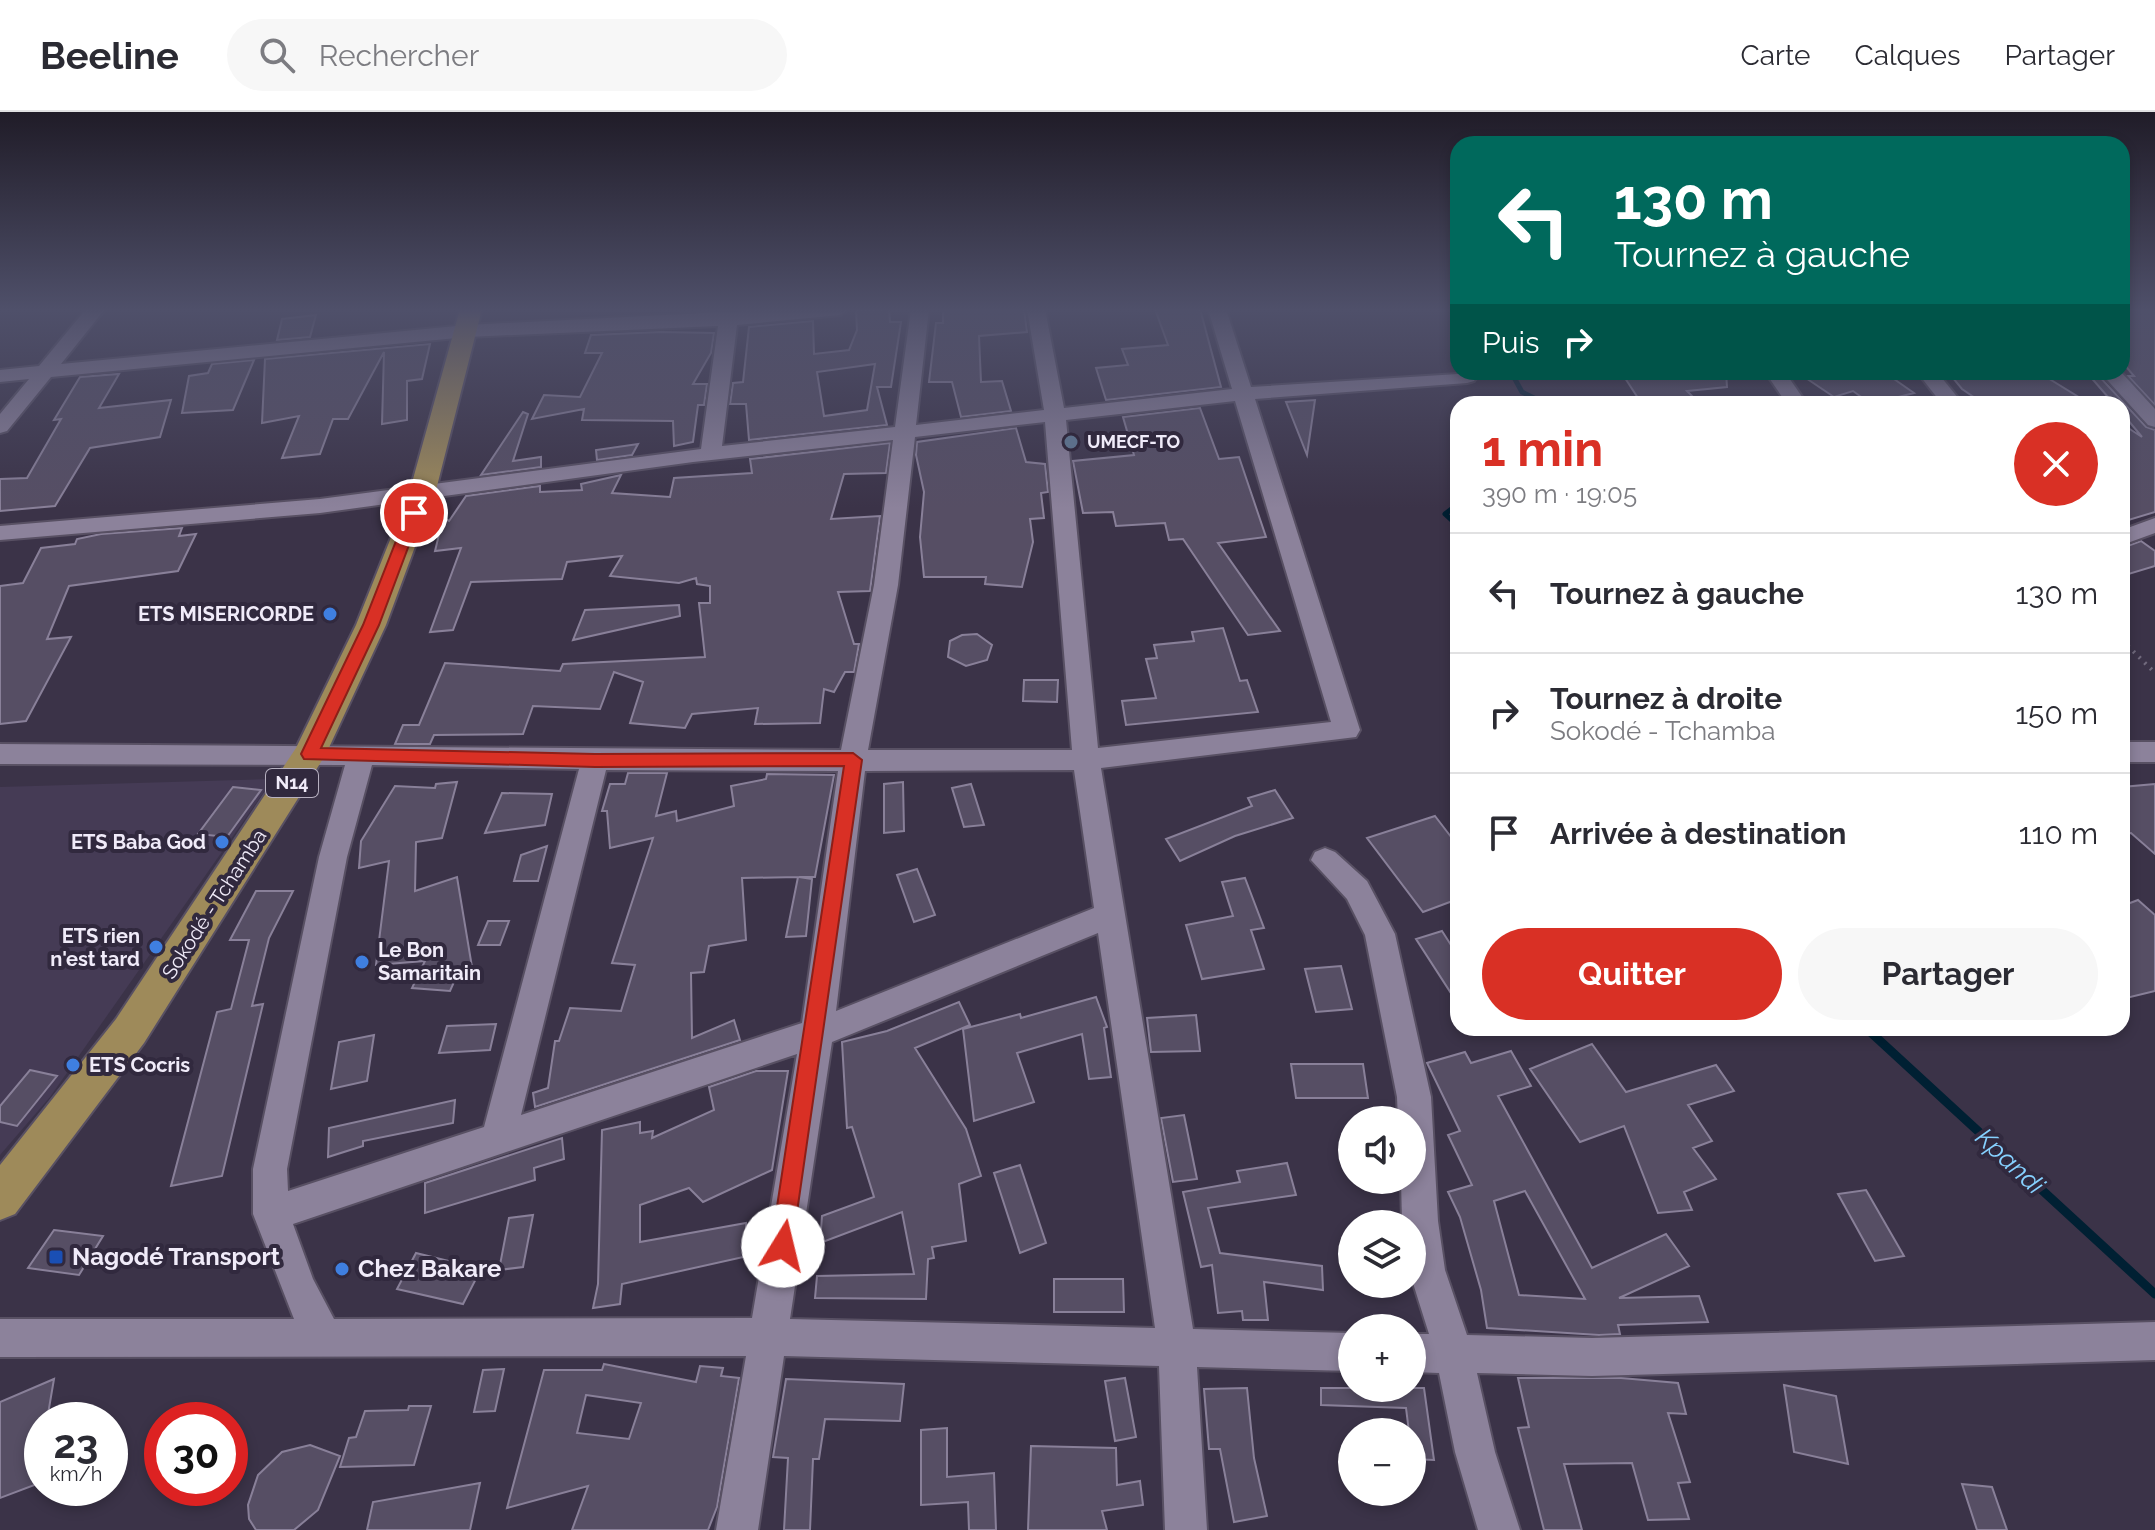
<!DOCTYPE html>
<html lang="fr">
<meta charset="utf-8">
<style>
body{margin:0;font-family:Raleway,sans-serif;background:#f7f7f7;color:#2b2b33;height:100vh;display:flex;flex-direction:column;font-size:30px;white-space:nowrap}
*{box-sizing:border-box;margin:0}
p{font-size:26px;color:#7c7c81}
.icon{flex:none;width:44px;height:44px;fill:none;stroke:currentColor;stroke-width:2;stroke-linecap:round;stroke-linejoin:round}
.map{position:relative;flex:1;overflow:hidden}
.side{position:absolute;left:1450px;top:284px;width:680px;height:640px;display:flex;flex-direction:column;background:#fff;border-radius:24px;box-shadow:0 4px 12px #0003}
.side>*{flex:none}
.guide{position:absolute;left:1450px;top:24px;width:680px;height:244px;border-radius:24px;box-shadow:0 4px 12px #0003;background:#00695c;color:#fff;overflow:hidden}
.buttons{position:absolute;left:1338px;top:994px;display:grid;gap:16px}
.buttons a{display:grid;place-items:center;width:88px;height:88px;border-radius:50%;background:#fff;box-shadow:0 4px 12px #0003;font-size:40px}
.speed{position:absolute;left:24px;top:1290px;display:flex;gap:16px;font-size:40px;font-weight:700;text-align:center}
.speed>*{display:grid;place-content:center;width:104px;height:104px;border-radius:50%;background:#fff;box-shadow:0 4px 12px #0003;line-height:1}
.speed small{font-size:20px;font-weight:400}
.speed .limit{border:12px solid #d22;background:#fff;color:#111}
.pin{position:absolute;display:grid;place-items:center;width:68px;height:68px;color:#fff;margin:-34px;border:4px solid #fff;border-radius:50%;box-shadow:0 2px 8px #0007}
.me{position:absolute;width:88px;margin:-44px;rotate:9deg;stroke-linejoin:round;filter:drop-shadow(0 0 6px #0008)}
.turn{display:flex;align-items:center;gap:28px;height:168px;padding:0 32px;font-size:36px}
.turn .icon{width:104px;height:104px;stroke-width:2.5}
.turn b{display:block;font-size:56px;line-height:68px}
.then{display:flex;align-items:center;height:76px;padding:0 32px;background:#0003;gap:16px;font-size:30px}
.round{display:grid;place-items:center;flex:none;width:84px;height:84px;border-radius:42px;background:#f7f7f7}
.headline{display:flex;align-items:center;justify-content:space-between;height:136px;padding:0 32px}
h1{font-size:48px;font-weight:700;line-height:60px;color:#d93025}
.action{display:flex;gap:16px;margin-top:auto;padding:16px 32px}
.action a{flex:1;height:92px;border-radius:48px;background:#d93025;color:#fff;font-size:32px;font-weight:700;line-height:92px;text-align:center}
.action a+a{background:#f7f7f7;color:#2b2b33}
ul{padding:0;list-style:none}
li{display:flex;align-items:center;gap:24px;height:120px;padding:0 32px;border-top:2px solid #e1e1e2}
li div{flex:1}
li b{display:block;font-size:30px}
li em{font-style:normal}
header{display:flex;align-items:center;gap:48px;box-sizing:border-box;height:112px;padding:0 40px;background:#fff;border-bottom:2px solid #e1e1e2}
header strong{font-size:38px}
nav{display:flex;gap:44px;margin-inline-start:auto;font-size:28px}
.search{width:560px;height:72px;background:#f7f7f7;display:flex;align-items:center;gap:20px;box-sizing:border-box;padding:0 28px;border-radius:44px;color:#7c7c81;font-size:30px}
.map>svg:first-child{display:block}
</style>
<header>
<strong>Beeline</strong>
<div class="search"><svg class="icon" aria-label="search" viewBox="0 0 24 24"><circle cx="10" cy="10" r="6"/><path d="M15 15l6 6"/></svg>Rechercher</div>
<nav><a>Carte</a><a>Calques</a><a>Partager</a></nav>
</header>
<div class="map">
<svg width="2155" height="1418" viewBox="0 0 2155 1418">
<rect width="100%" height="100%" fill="#3b3348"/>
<path fill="#453b55" d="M273,667L50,985L0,1043V675Z"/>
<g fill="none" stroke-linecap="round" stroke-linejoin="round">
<path stroke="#002033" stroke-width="5" d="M1453,197L1458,201
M1511,260L1522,280L1546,292
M1458,392L1445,402L1458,414"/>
<path stroke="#002033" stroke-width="9" d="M1866,916L2155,1182"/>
</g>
<path fill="#564e64" stroke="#898099" stroke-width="2" fill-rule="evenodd" d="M889,197L890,210H901L891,275H877L887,313L749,328L746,292H730L733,271L743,270L749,215L813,209L814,242L849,238L857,218L856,198ZM875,252L867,298L824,304L817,260Z
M943,197H1024L1027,220L979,224L981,270L1002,269L1011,299L961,305L952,270H929L936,211H943Z
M1155,197H1200L1221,275L1106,288L1096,256L1128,253L1122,237L1168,233Z
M2122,197H2155V293L2128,264H2134L2122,250Z
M316,203L310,225L277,228L282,207Z
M661,220L714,221L711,241L693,272H707L704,293H698L693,330L674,334L673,309L582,308L584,297L532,307L544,283L580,285L602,241H585L591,223Z
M430,232L422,267L407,269V308L382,312L384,240L348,307H333L320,342L282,346L299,304L262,311L265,247Z
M254,248L233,298L182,301L189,264L208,261L212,252Z
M1726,260L1727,275L1687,279L1697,289L1675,292H1660L1654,286H1638L1623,263Z
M1797,260H1898L1899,265L1894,267L1914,281L1871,292L1853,279L1834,285Z
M1948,260H2038L2090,292H1984L1962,277Z
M119,262L99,296L171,288L160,325L90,336L55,394L0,399V367L27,366L61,307L54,308L80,265Z
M2088,262L2098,263L2146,315L2155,318V400L2122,410V312L2142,325L2122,301V292H2114Z
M1315,288L1307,343L1286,290Z
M1200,296L1219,347L1239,345L1266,425L1218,431L1280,519L1248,523L1183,427L1169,428L1165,411L1116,414L1113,400L1083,401L1073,349L1134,343L1123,305Z
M523,300L528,302L513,349L541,345V355L481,363Z
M1016,316L1026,350L1045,352L1048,380L1041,381L1044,406L1030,407L1033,430L1022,475L985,472L986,465H924L920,425L924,380L916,343L917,330Z
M890,331L886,361L844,362L831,407L880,404L870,479L838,480L854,532H859L854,560H845L834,580L824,577L820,611L755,612L758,596L692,602L685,616L630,611L643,570L614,560L600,597L533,594L523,622L434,623L430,632H395L403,613H419L445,551L560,559L563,552L705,545L699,491H710V474L697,472L696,466L679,471L610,464L622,444L567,450L562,467L471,470L453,518L430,520L461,436L435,439L443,406L449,409L466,384L540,374V380L582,378L581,372L621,363L612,381L670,385L674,366L752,361L750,347Z
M638,332L632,343L597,348L596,338Z
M182,416L179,424L196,422L178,459L69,474L47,527L71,525L26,609L0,612V474L23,471L41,436L75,432L77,427L101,422Z
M2141,429L2155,439V454L2122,464V436Z
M679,493L680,504L573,528L585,498Z
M1223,516L1240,569L1247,568L1258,600L1126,613L1122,589L1156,586L1146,547L1157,546L1154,533L1194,529L1192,520Z
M977,522L992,533L987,548L966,554L948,545L950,529L962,523Z
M1024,568H1058L1057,590L1023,589Z
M628,661H667L656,704L676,699L677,709L734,694L731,674L766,667L767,662L834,663L815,765H799L812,767L806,824L786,825L798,765L742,766L746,828L709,834L704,860L691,861L692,926L734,908L740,928L535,995L533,981L548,976L555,929H559L570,896L621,899L635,853L612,851L653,726L610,736L607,699H602L610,672H625Z
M457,670L442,726L416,730L415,779L457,765L473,861H458L450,879L412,876L425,849L376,853L389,749L359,756L361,729L395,674L435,676L436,672Z
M903,670L904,719L884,721V672Z
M971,672L984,713L964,715L952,676Z
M2155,672V742L2131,721L2122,722V675Z
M233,675L261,678L227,725L198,722Z
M1275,678L1293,706L1235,724L1180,749L1166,727L1252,694L1248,686Z
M502,681L552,682L545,713L485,721Z
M1435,704L1458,734V787L1423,800L1367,726Z
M547,734L538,769H514L521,743Z
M917,757L935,803L914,810L897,763Z
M1245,766L1264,816L1251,818L1264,857L1202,867L1186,813L1233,804L1222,770Z
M256,779H293L269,826L252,894L263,892L222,1064L171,1074L217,900L231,897L249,828H230Z
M2138,788L2155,803V879L2122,887V794Z
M488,809H509L500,833H478Z
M1442,819L1458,844V892L1416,827Z
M1341,854L1352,897L1316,900L1305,857Z
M1096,885L1107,915L1104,916L1111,965L1089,967L1082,922L1017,941L1034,990L974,1009L963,917L1020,902L1021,906Z
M959,890L970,913L915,936L966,1017L981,1064L959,1072L966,1129L932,1135L934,1146L928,1147L926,1187L815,1186L817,1164L914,1162L902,1100L820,1131L822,1104L874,1085L852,1015L847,1016L842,930L887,919Z
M1196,903L1200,939L1151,940L1147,906Z
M496,912L490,938L439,941L447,914Z
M374,923L367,969L331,977L339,930Z
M1592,932L1626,980L1716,953L1734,979L1688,993L1712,1029L1693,1036L1716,1067L1684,1080L1692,1098L1658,1101L1624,1014L1580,1030L1530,957Z
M1511,939L1531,974L1498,984L1592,1156L1666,1122L1689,1154L1619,1186L1699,1184L1708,1210L1618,1213L1620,1222L1599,1223L1487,1216L1481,1178L1460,1105L1448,1080L1472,1073L1448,1023L1460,1019L1427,951L1465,940L1471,951ZM1525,1079L1585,1187L1519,1183L1494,1089Z
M1291,952H1363L1368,986H1296Z
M30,958L57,964L17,1014L0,1010V994Z
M756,959H788L772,1058L703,1090L689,1076L640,1093V1130L746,1111L748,1144L622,1172L620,1192L593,1196L598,1172L602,1018L640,1010V1021L653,1019L652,1026L714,998L709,975Z
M455,988L453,1011L363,1029V1034L328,1045L329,1016Z
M1184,1003L1197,1067L1173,1070L1161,1006Z
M562,1026L564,1047L534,1056L535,1068L425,1101V1071Z
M1287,1051L1296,1083L1208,1096L1220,1141L1322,1154L1323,1178L1264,1170L1268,1208H1243L1242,1199L1218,1201L1212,1153L1201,1155L1183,1080L1240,1070L1237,1059Z
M1020,1053L1046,1131L1020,1141L994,1061Z
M1866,1078L1904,1144L1875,1149L1838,1082Z
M533,1103L523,1155L499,1158L509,1106Z
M54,1118L103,1124L79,1163L28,1156Z
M416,1141L481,1157L463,1192L397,1177Z
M1054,1167H1123L1124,1200H1054Z
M604,1252L696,1270L700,1254L723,1256L721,1264L739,1266L717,1395L708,1418H572L588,1374L507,1396L544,1258H602ZM586,1283L641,1291L629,1327L577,1321Z
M504,1257L495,1299L474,1300L483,1258Z
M1125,1266L1136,1325L1115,1329L1105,1269Z
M1518,1266H1621L1678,1271L1686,1302L1668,1301L1690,1370L1678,1371L1689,1407L1648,1408L1632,1351L1564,1352L1582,1418H1544L1518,1316L1529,1315Z
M54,1267L47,1308H42V1347L37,1372L0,1386V1290Z
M786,1267L904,1272L900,1309L825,1307L819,1347H813L810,1418H784L788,1346L773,1345Z
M1784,1273L1836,1284L1848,1352L1794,1340Z
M1247,1276L1254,1346L1267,1404L1234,1410L1220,1337H1209L1204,1277Z
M1321,1276H1424L1434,1348L1412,1347V1320H1409L1406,1296L1321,1293Z
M409,1294H431L414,1353L340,1355L349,1326L356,1325L365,1299L408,1298Z
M947,1316V1365L994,1361L996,1418H969L968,1390L921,1393V1318Z
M310,1333L340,1344L318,1398L294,1418H256L249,1407L248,1393L258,1363L282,1340Z
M1031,1334L1116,1336L1117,1373L1140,1369L1143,1393L1102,1399L1107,1418H1028Z
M480,1371L470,1418H367L373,1390Z
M1962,1372L1992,1375L2007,1418H1977Z"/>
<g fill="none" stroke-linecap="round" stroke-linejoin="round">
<g stroke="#585063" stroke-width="4">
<path id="minor" d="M86,197H105L61,252L467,213L782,197H849L840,203L737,213L722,334L895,315L911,197H929L916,313L1044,298L1027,197H1045L1064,296L1232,277L1208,197H1226L1251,275L1474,261L1477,265L1474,269L1467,271L1255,287L1360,618L1356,625L1101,656L1193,1217L1352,1221V1259L1197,1255L1207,1418H1165L1159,1254L784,1244L758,1418H716L746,1244L0,1245V1207H294L253,1102V1057L319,745L345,653L0,652V632L841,638L874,473L893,328L693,350L320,401L0,428V414L320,387L701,337L718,214L467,225L51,265L7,319L0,321V302L29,267L0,270V258L39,254ZM1235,289L1331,610L1098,636L1066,308ZM1045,310L1072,638H868L898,473L915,325ZM372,653L579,657L484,1015L288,1079L287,1057L347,745ZM606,658L838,659L802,911L521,1003ZM1074,658L1094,796L836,899L865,659ZM1098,821L1155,1216L790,1207L832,930ZM797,942L752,1206L334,1207L313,1167L293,1112Z
M1765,260H1785L1807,292H1787Z
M1917,260H1937L1963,292H1942Z
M2100,260H2121L2155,297V315L2148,313Z
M2155,406V421L2122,433V418Z
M2122,630H2155V650H2122Z
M1325,736L1335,740L1367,769L1395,822L1431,985L1438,1109L1445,1158L1467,1223L1592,1226L2155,1210V1248L1592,1264L1477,1261L1495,1340L1520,1418H1478L1455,1340L1439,1261L1412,1260V1222H1429L1412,1168V1112L1402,1109L1401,1068H1412V1008H1398L1397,985L1365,823L1347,787L1311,748L1315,740Z"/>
</g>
<g stroke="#585063" stroke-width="4">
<path id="major" d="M460,197H482L436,378L386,513L326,642L144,931L15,1102L0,1108V1053L116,907L296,636L356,513L410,378Z"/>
</g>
<path stroke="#716a7d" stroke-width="4" stroke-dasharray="2 6" stroke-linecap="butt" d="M2122,528L2155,561"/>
<use href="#minor" fill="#8c829b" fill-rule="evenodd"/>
<use href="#major" fill="#9e8a5a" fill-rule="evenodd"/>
</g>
<linearGradient id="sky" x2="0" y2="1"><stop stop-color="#201c28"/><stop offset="0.5" stop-color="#4f506a"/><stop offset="1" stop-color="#4f506a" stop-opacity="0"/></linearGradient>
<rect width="2155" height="396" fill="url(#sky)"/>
<path fill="#d93025" stroke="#8d1f18" stroke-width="2" d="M414,397L421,401L379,513L321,636L595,642L853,641L862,648L791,1142L783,1146L775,1142L771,1134L844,654L595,655L304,647L301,642L363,513L407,401Z"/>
<circle fill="#5c6f8a" stroke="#31293e" stroke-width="3" cx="1071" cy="330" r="8"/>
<g fill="#3f7fe0" stroke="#31293e" stroke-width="3">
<circle cx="330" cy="502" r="8"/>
<circle cx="222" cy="730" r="8"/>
<circle cx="156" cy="835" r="8"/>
<circle cx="362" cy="850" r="8"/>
<circle cx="73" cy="953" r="8"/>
<circle cx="342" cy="1157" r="8"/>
</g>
<rect fill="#1a4fb4" stroke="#31293e" stroke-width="3" x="48" y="1137" width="16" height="16" rx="4"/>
<g text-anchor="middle" stroke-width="8" stroke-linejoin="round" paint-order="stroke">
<g font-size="18" font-weight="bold" fill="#f0ebf9" stroke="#31293e" text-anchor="start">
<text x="1087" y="336">UMECF-TO</text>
</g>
<rect fill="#31293e" stroke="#b7b1c1" stroke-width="2" x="266" y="657" width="52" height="28" rx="6"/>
<g font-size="18" font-weight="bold" fill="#f0ebf9">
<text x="292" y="677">N14</text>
</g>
<g font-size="20" font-weight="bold" fill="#f0ebf9" stroke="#31293e" text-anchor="end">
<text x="314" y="509">ETS MISERICORDE</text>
<text x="206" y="737">ETS Baba God</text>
<text x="140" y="831">ETS rien<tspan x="140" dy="23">n'est tard</tspan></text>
<text x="378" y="845" text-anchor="start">Le Bon<tspan x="378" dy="23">Samaritain</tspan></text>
<text x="89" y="960" text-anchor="start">ETS Cocris</text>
</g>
<g font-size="20" fill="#f0ebf9" stroke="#31293e">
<text transform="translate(214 792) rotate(-57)" y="7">Sokodé - Tchamba</text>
</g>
<g font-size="24" font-weight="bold" fill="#f0ebf9" stroke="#31293e" text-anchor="start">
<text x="72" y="1153">Nagodé Transport</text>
<text x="358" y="1165">Chez Bakare</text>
</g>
<g font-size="26" font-style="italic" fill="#86d1ff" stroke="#31293e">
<text transform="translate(2010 1049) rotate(43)" y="9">Kpandi</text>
</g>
</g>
</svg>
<div class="buttons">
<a><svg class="icon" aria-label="sound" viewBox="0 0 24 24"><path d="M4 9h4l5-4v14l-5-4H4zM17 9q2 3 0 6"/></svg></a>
<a><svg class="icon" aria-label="layers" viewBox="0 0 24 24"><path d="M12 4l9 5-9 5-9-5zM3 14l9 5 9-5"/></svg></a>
<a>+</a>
<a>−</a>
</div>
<div class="speed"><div>23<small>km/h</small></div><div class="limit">30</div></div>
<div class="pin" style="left:414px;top:401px;background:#d93025"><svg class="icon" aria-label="arrive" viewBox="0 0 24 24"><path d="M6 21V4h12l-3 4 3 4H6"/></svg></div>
<svg class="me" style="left:783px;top:1134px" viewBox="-20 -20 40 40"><circle r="19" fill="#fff"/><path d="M0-13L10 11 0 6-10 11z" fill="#d93025"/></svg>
<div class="guide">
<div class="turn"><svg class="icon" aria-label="left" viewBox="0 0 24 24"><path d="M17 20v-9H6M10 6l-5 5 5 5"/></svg><div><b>130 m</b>Tournez à gauche</div></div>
<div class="then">Puis<svg class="icon" aria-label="right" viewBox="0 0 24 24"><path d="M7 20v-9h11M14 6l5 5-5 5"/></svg></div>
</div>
<section class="side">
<div class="headline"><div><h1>1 min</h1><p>390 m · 19:05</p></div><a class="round" style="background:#d93025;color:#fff"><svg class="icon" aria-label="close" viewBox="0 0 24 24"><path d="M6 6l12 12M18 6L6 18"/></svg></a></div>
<ul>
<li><svg class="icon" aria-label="left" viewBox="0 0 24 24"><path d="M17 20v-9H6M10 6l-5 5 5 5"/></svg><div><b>Tournez à gauche</b></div><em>130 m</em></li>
<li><svg class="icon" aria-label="right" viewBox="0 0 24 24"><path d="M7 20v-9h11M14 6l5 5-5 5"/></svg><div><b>Tournez à droite</b><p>Sokodé - Tchamba</p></div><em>150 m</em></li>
<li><svg class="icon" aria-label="arrive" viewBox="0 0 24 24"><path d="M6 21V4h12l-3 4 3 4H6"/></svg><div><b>Arrivée à destination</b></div><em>110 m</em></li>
</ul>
<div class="action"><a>Quitter</a><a>Partager</a></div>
</section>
</div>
